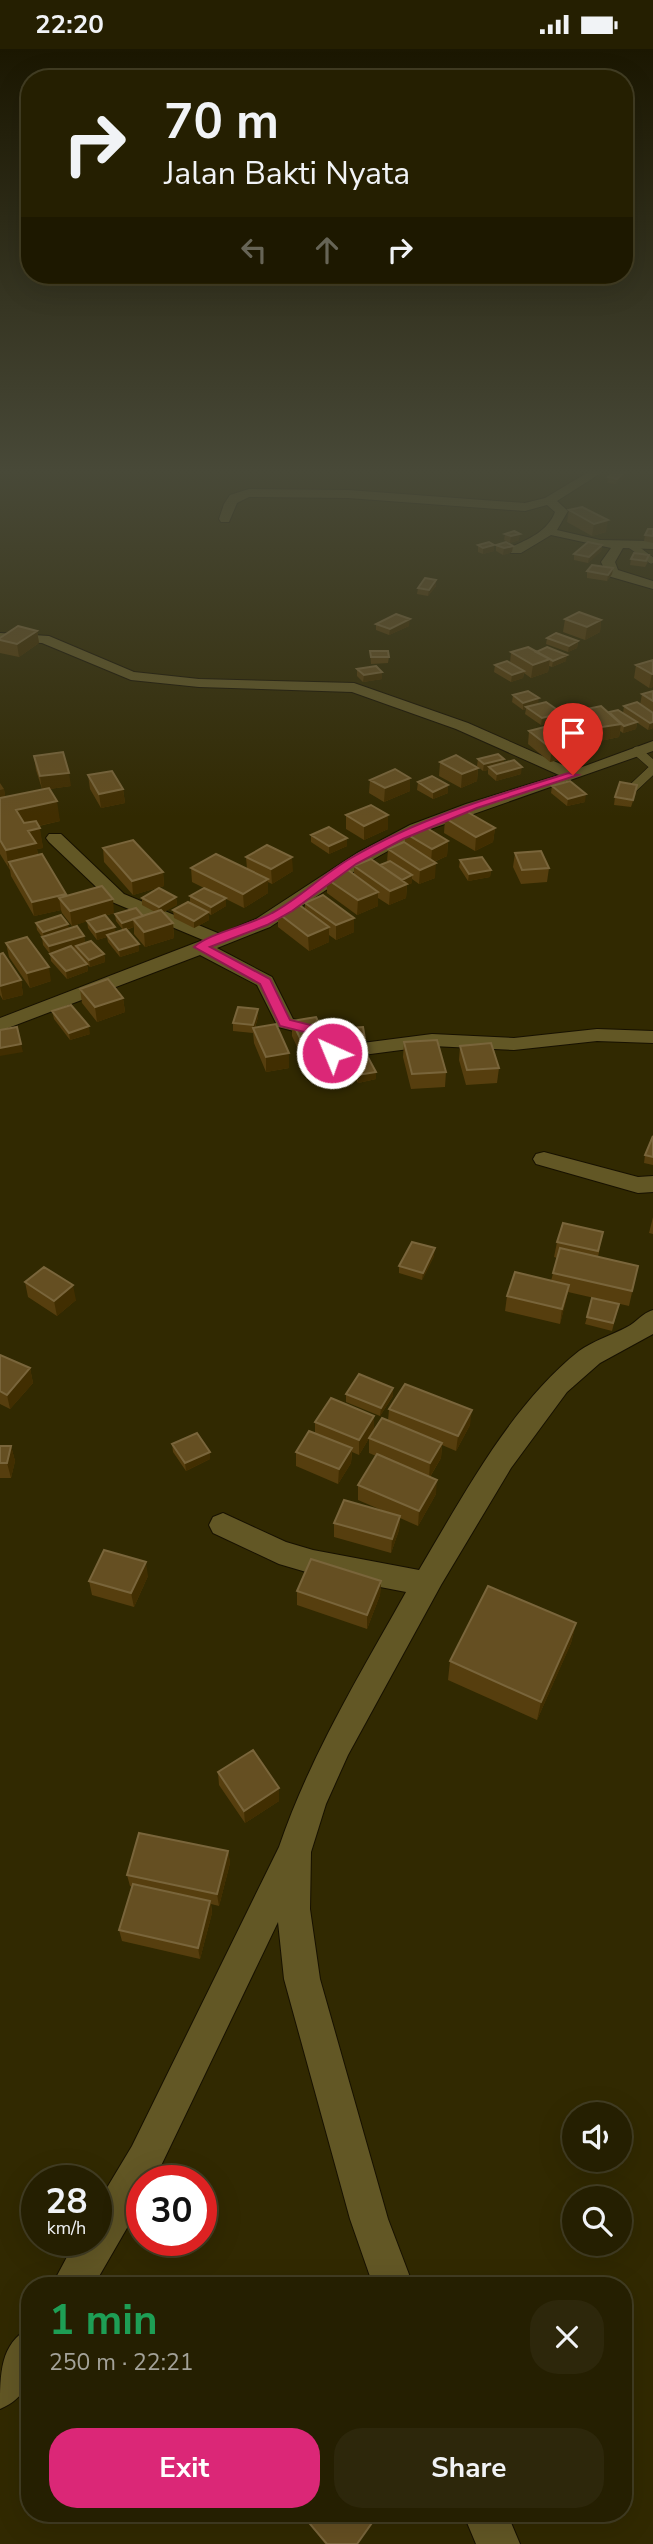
<!DOCTYPE html>
<meta charset="utf-8">
<style>
body{margin:0;font-family:"Nunito Sans",sans-serif;background:#2d270b;color:#f1f3f6;height:100vh;display:flex;flex-direction:column;font-size:26px;white-space:nowrap}
*{box-sizing:border-box;margin:0}
p{font-size:23px;color:#a3a299}
.icon{flex:none;width:38px;height:38px;fill:none;stroke:currentColor;stroke-width:2;stroke-linecap:round;stroke-linejoin:round}
.map{position:relative;flex:1;overflow:hidden}
.side{position:absolute;left:21px;top:2228px;width:611px;height:245px;display:flex;flex-direction:column;background:#251f01;border-radius:28px;box-shadow:0 7px 28px #0002,0 0 0 2px #423d23}
.side>*{flex:none}
.banner{position:absolute;left:21px;top:21px;width:612px;height:214px;border-radius:28px;box-shadow:0 7px 28px #0002,0 0 0 2px #423d23;background:#251f01;color:#f1f3f6;overflow:hidden}
.fabs{position:absolute;left:562px;top:2053px;display:grid;gap:14px}
.fabs a{display:grid;place-items:center;width:70px;height:70px;border-radius:50%;background:#251f01;box-shadow:0 7px 28px #0002,0 0 0 2px #423d23;font-size:35px}
.speed{position:absolute;left:21px;top:2116px;display:flex;gap:14px;font-size:35px;font-weight:700;text-align:center}
.speed>*{display:grid;place-content:center;width:91px;height:91px;border-radius:50%;background:#251f01;box-shadow:0 7px 28px #0002,0 0 0 2px #423d23;line-height:1}
.speed small{font-size:18px;font-weight:400}
.speed .limit{border:10px solid #d22;background:#fff;color:#111}
.pin{position:absolute;display:grid;place-items:center;width:60px;height:60px;color:#fff;margin:-72px -30px;border-radius:50% 50% 50% 0;rotate:-45deg;box-shadow:0 0 7px #0007}
.pin .icon{rotate:45deg}
.me{position:absolute;width:77px;margin:-38px;rotate:316deg;stroke-linejoin:round;filter:drop-shadow(0 0 5px #0008)}
.turn{display:flex;align-items:center;gap:24px;height:147px;padding:0 28px;font-size:32px}
.turn .icon{width:91px;height:91px;stroke-width:2.5}
.turn b{display:block;font-size:49px;line-height:60px}
.lanes{display:flex;align-items:center;height:66px;padding:0 28px;background:#0003;justify-content:center;gap:35px;direction:ltr}
.lanes .off{opacity:.35}
.round{display:grid;place-items:center;flex:none;width:74px;height:74px;border-radius:28px;background:#2d270b}
.headline{display:flex;align-items:center;justify-content:space-between;height:119px;padding:0 28px}
h1{font-size:42px;font-weight:700;line-height:52px;color:#1e9e55}
.cta{display:flex;gap:14px;margin-top:auto;padding:14px 28px}
.cta a{flex:1;height:80px;border-radius:28px;background:#db2777;color:#fff;font-size:28px;font-weight:700;line-height:80px;text-align:center}
.cta a+a{background:#2d270b;color:#f1f3f6}
.status{display:flex;justify-content:space-between;align-items:center;height:49px;padding:0 35px;background:#251f01;direction:ltr}
.status svg{height:19px;fill:currentColor}
.map>svg:first-child{display:block}
</style>
<div class="status"><b>22:20</b><svg viewBox="0 0 49 12"><path d="M0 12V9h3v3zM5 12V6h3v6zM10 12V3h3v9zM15 12V0h3v12zM26 1h20v11H26zM47 4h2v5h-2z"/></svg></div>
<div class="map">
<svg width="653" height="2495" viewBox="0 0 653 2495">
<rect width="100%" height="100%" fill="#312901"/>
<g fill="none" stroke-linecap="round" stroke-linejoin="round">
<g stroke="#171100" stroke-width="8">
<path id="service-far1" d="M631,496L651,511"/>
</g>
<g stroke="#171100" stroke-width="10">
<path id="service" d="M637,702L653,716
M634,738L653,720"/>
</g>
<g stroke="#171100" stroke-width="2">
<path id="minor" d="M595,419H609L557,452L568,462L557,481L600,491L653,492V500L623,499L615,513L618,521L653,532V540L608,527L601,513L611,499L551,486L521,504H511V498C529,490 548,482 555,463L547,456L525,462L348,449L249,448L237,454L229,473H221L219,470L224,455L230,446L249,440L348,441L525,454L545,449Z
M0,584L49,587L134,623L199,630L354,634L468,674L574,721L653,692V702L422,783L370,812L270,878L217,899L272,928L293,970L329,979L339,997L432,985L514,989L597,980L653,982V994L597,992L514,1001L432,997L332,1010L325,1009L314,987L278,978L257,936L200,906L0,982V969L203,891L112,853L49,793L46,789L49,785H61L124,845L220,885L256,870L357,804L410,776L466,755L559,726L456,680L352,643L199,638L131,631L42,594L0,592Z
M544,1103L638,1128L653,1127V1143L638,1144L536,1115L533,1110L536,1105Z
M653,1261V1285L600,1314L567,1343L511,1419L441,1536L348,1706L326,1755L311,1803L310,1860L320,1930L388,2170L413,2236H373L350,2170L284,1930L278,1873L158,2123L154,2132H142V2153L94,2236H52L76,2191H96V2157L132,2097L279,1798C310,1707 359,1627 406,1543L313,1525L279,1515L213,1484L209,1476L213,1468L223,1464L286,1493L313,1501L419,1521C463,1447 511,1356 579,1302C593,1292 612,1286 627,1278C637,1273 642,1264 653,1261Z
M30,2279C30,2314 38,2344 0,2360C0,2325 0,2294 30,2279Z
M463,2464H507L520,2495H476Z"/>
</g>
<use href="#service-far1" stroke="#625725" stroke-width="7"/>
<use href="#service" stroke="#625725" stroke-width="9"/>
<use href="#minor" fill="#625725" fill-rule="evenodd"/>
</g>
<path fill="#563e0e" d="M627,421L626,427L616,435L607,434L608,428Z
M582,458L606,483L592,487L567,473L569,461Z
M653,480V494L644,492L645,486Z
M505,485L519,491L510,494L504,491Z
M478,496H494V502L483,505L478,503Z
M496,496L512,503L503,506L496,502Z
M602,496L601,502L588,514L574,511V505Z
M631,510L648,513L645,518L630,516Z
M613,519L612,525L607,532L587,529V522Z
M436,531V537L428,547L417,545L418,539Z
M565,570L601,571L600,583L585,591L563,583Z
M376,575L409,577L389,586L376,581Z
M37,582L39,594L19,608L0,604V591Z
M547,589L578,592L577,599L568,603L546,595Z
M370,602L389,608L388,614L371,615Z
M511,603H536L566,612L552,618L549,617L548,623L531,629L524,624L523,629L511,633L494,623L495,616L510,614Z
M653,611V638L649,639L634,629L636,616Z
M357,620L382,630L363,633L357,627Z
M653,642V679L648,681L623,664L624,657L640,656L642,645Z
M513,646L539,655L561,668L581,667L582,661L609,663L637,673L636,680L623,684L620,682L619,688L600,692L596,688L595,695L572,700L570,698L569,708L550,713L528,695L529,682H554L555,672L541,676L525,665L526,660L523,661L512,653Z
M34,707L71,737L49,740L60,772L39,777L43,799L37,800L38,806L66,845L67,847L114,864L105,867L115,883L123,881L116,872L115,865L143,867L155,863L142,856V849L176,848L177,856L163,863L173,874L174,889L145,898L134,885V878L126,881L139,902L120,908L108,893L107,888L97,891L88,879L87,872L72,877L62,864L61,861L34,867L11,827L10,821L0,805V734L4,740L5,748L42,740L36,721Z
M478,710H504L503,714L521,725L496,732L488,725V721L483,722L477,717Z
M440,713L478,719L477,732L461,739L439,727Z
M88,726L123,740L125,754L101,759L90,740Z
M410,729V742L384,753L369,744L370,731Z
M418,733L448,736V744L433,750L417,741Z
M552,737L585,753L567,757L551,744Z
M636,743L631,758L614,756L615,748Z
M346,766H388V780L364,791L346,780Z
M445,769L495,779L493,793L475,802L444,784Z
M405,784L448,792L447,807L434,813L435,829L419,835L412,830V834L407,836L406,849L389,856L378,849V857L357,866L327,844V830L354,826V817L380,816L387,813L388,800L405,794Z
M311,786L347,797L329,805L311,793Z
M103,799L163,823L164,837L133,846L104,813Z
M515,804L549,819L547,833L521,835L513,818Z
M246,808L293,822L272,835L268,833V844L244,859L226,850V857L211,866L208,864L209,871L194,879L174,869L173,861L190,854V847L204,839L192,833L191,819L247,820Z
M460,811L491,821L490,828L468,832L459,818Z
M305,854L354,883L336,891L329,886V893L309,902L278,878V864L305,861Z
M36,874L69,880L84,887L85,894L104,905L105,913L90,918L87,915L88,922L67,930L51,912L50,905L43,896L42,888L37,881Z
M6,894L51,932L30,939L9,908Z
M0,905L21,931L23,946L3,951L0,946Z
M80,940L123,949L125,963L97,973L82,954Z
M52,962L90,985L70,991L54,970Z
M258,968L255,979L289,1019L266,1023L254,994L253,983V984L233,982V974Z
M292,972L330,997V1012L306,1017L292,987Z
M333,980L365,990V997L335,999L333,987Z
M404,993L446,1023L445,1038L411,1040L403,1008Z
M460,997L499,1019L497,1034L466,1036L459,1011Z
M346,1004L376,1030L358,1034L346,1012Z
M653,1087V1116L644,1114L645,1106Z
M653,1168V1185L649,1184Z
M557,1193L600,1198L598,1208L638,1217L629,1257L568,1243L560,1275L505,1262L507,1247L551,1232L557,1209L554,1208Z
M434,1207L422,1231L399,1224V1217Z
M25,1233L76,1251L57,1267L28,1248Z
M619,1255L612,1282L585,1275L587,1268Z
M0,1306L30,1319L33,1334L10,1360L0,1355Z
M346,1345L393,1347L380,1367L346,1353Z
M389,1360L470,1376L456,1402L442,1396L441,1409L430,1428L436,1445L418,1477L400,1469L399,1481L391,1504L334,1488V1474L386,1463L358,1451V1436L376,1407L369,1404V1389L388,1372Z
M374,1367V1381L359,1406L352,1403L351,1414L338,1435L296,1417V1403L315,1384V1373Z
M172,1395L210,1403V1410L186,1422L173,1403Z
M0,1397H11L15,1412L11,1429H0Z
M148,1527L134,1558L92,1546L89,1532Z
M381,1532L380,1546L367,1580L297,1556V1542Z
M576,1574L571,1594L537,1671L448,1631L450,1612Z
M218,1723L279,1752L245,1774L219,1736Z
M228,1802L230,1814L219,1857L211,1855L212,1864L200,1910L122,1892L119,1881L132,1838L130,1837L127,1826Z
M310,2475L358,2495H325L311,2477Z"/>
<path fill="#412e01" d="M67,419H117L118,423L68,427Z
M627,421L626,427L616,435L617,430Z
M608,471L606,483L592,487L594,475Z
M520,485L519,491L510,494L511,487Z
M494,496V502L483,505V499Z
M602,496L601,502L588,514L589,508Z
M513,497L512,503L503,506L504,499Z
M613,519L612,525L607,532L608,526Z
M436,531V537L428,547L429,541Z
M410,570L409,577L389,586L390,580Z
M601,571L600,583L585,591L587,578Z
M37,582L39,594L19,608L17,595Z
M578,592L577,599L568,603L569,597Z
M567,606L566,612L552,618L553,612Z
M550,610L548,623L531,629L533,616Z
M524,622L523,629L511,633L512,626Z
M382,623V630L363,633L364,626Z
M652,625H653V638L649,639Z
M539,649L538,656L526,658V660L523,661V654Z
M562,664L561,671L555,669V672L541,676L542,669Z
M637,673L636,680L623,684L624,677Z
M653,673V679L648,681L650,674Z
M621,675L619,688L600,692L602,678Z
M597,681L595,695L572,700L573,686Z
M571,695L569,708L550,713L552,700Z
M504,710L503,717L489,718L488,721L483,722L484,715Z
M522,718L521,725L496,732L497,725Z
M478,719L477,732L461,739L462,725Z
M69,724L71,737L42,741L40,727Z
M410,729V742L384,753L385,739Z
M448,736V744L433,750V743Z
M4,740L6,754L0,755V741Z
M123,740L125,754L101,759L99,745Z
M586,745L585,753L567,757L568,750Z
M57,752L60,772L19,781L16,761Z
M388,766V780L364,791V777Z
M40,779L43,799L37,800L39,814L9,813V821L6,801L28,782Z
M495,779L493,793L475,802L476,788Z
M347,789V797L329,805V797Z
M448,792L447,807L431,814L432,800Z
M292,808L293,822L272,835L271,820Z
M436,814L435,829L419,835L420,821Z
M491,821L490,828L468,832L469,825Z
M163,823L164,837L133,846L132,832Z
M412,826V834L407,836L406,849L389,856L390,842L402,831Z
M268,830V844L244,859L243,845Z
M378,843V857L357,866L358,851Z
M66,845L68,859L59,849L61,861L34,867L32,853Z
M176,848L177,856L160,865L159,858Z
M226,849V857L211,866V858Z
M113,850L114,864L72,877L70,862Z
M208,863L209,871L194,879V872Z
M354,869V883L336,891V876Z
M133,871L134,878L123,881L122,874Z
M173,874L174,889L145,898L144,883Z
M68,875L70,883L44,890L43,883Z
M115,878L116,885L107,886V888L97,891L96,883Z
M329,878V893L309,902L308,887Z
M84,887L85,894L50,905L49,897Z
M139,895V902L120,908L119,901Z
M104,905L105,913L90,918L89,911Z
M87,915L88,922L67,930L66,922Z
M49,918L51,932L30,939L27,924Z
M21,931L23,946L3,951L0,937Z
M123,949L125,963L97,973L95,958Z
M258,960V968L254,981L253,979V984V976Z
M89,977L90,985L70,991L69,984Z
M21,995L23,1003L0,1007V999Z
M330,997V1012L306,1017V1002Z
M289,1004V1019L266,1023V1008Z
M376,1023V1030L358,1034V1026Z
M435,1199L434,1207L422,1231L423,1224Z
M73,1236L76,1251L57,1267L54,1252Z
M569,1236L566,1251L560,1275L562,1260Z
M30,1319L33,1334L10,1360L7,1346Z
M393,1339V1347L380,1367L381,1359Z
M472,1361L470,1376L456,1402L458,1387Z
M374,1367V1381L359,1406V1391Z
M442,1394L441,1409L429,1429L430,1414Z
M11,1397L15,1412L11,1429L7,1414Z
M352,1399L351,1414L338,1435L339,1420Z
M210,1403V1410L186,1422L185,1414Z
M437,1431L436,1445L418,1477L419,1462Z
M400,1467L399,1481L391,1504L392,1490Z
M146,1513L148,1527L134,1558L131,1544Z
M381,1532L380,1546L367,1580V1566Z
M576,1574L571,1594L537,1671L541,1653Z
M279,1739V1752L245,1774L244,1762Z
M228,1802L230,1814L219,1857L217,1845Z
M210,1852L212,1864L200,1910L198,1899Z"/>
<path fill="#654f22" stroke="#79653b" stroke-width="2" d="M618,419L627,421L617,430L608,428Z
M582,458L608,471L594,475L569,461Z
M648,480H653V487L645,486Z
M514,482L520,485L511,487L505,485Z
M489,493L494,496L483,499L478,496Z
M506,493L513,497L504,499L496,496Z
M588,493L602,496L589,508L574,505Z
M634,504L649,506L646,512L631,510Z
M592,516L613,519L608,526L587,522Z
M425,529L436,531L429,541L418,539Z
M579,563L601,571L587,578L565,570Z
M396,565L410,570L390,580L376,575Z
M18,577L37,582L17,595L0,591V589Z
M556,584L578,592L569,597L547,589Z
M528,598L550,610L533,616L511,603Z
M547,598L567,606L553,612L536,603Z
M370,602H388L389,608H371Z
M653,611V625H652L636,616Z
M507,612L524,622L512,626L495,616Z
M376,617L382,623L364,626L357,620Z
M528,642L539,649L523,654L513,646Z
M653,642V652L642,645Z
M546,653L562,664L542,669L526,658Z
M637,653L653,664V673L650,674L624,657Z
M601,657L621,675L602,678L582,661Z
M618,661L637,673L624,677L609,663Z
M578,665L597,681L573,686L555,669Z
M548,677L571,695L552,700L529,682Z
M63,703L69,724L40,727L34,707Z
M498,705L504,710L484,715L478,710Z
M456,706L478,719L462,725L440,713Z
M514,711L522,718L497,725L489,718Z
M395,720L410,729L385,739L370,731Z
M112,722L123,740L99,745L88,726Z
M432,727L448,736L433,743L418,733Z
M570,732L586,745L568,750L552,737Z
M620,733L637,736L633,751L615,748Z
M49,739L57,752L16,761L24,774L36,772L40,779L28,782L36,794L6,801L0,791V749Z
M371,756L388,766L364,777L346,766Z
M464,761L495,779L476,788L445,769Z
M422,776L448,792L432,800L405,784Z
M329,778L347,789L329,797L311,786Z
M133,791L163,823L132,832L103,799Z
M404,793L436,814L420,821L388,800Z
M267,796L292,808L271,820L246,808Z
M541,802L549,819L522,821L515,804Z
M42,805L66,845L32,853L9,813Z
M216,805L268,830L243,845L191,819Z
M482,808L491,821L469,825L460,811Z
M371,810L407,835L390,842L354,817Z
M390,812L412,826L402,831L380,816Z
M348,821L378,843L358,851L327,830Z
M102,837L113,850L70,862L59,849Z
M159,839L176,848L159,858L142,849Z
M204,839L226,849L211,858L190,847Z
M323,846L354,869L336,876L305,854Z
M188,853L208,863L194,872L173,861Z
M298,855L329,878L308,887L278,864Z
M136,859L143,867L122,874L115,865Z
M161,861L173,874L144,883L133,870Z
M61,866L68,875L43,883L36,874Z
M105,866L115,878L96,883L87,872Z
M77,877L84,887L49,897L42,888Z
M126,880L139,895L119,901L107,886Z
M27,888L49,918L27,924L6,894Z
M91,892L104,905L89,911L76,897Z
M71,897L87,915L66,922L50,905Z
M3,904L21,931L0,937V905Z
M108,930L123,949L95,958L80,940Z
M71,956L89,977L69,984L52,962Z
M238,958L258,960L253,976L233,974Z
M316,968L330,997L306,1002L292,972Z
M276,975L289,1004L266,1008L253,979Z
M17,978L21,995L0,999V981Z
M363,978L365,990L335,992L333,980Z
M437,991L446,1023L412,1025L404,993Z
M491,994L499,1019L467,1021L460,997Z
M364,1001L376,1023L358,1026L346,1004Z
M653,1087V1108L645,1106Z
M563,1174L603,1183L598,1202L557,1193Z
M412,1193L435,1199L423,1224L399,1217Z
M560,1199L638,1217L632,1242L553,1224Z
M44,1218L73,1236L54,1252L25,1233Z
M515,1223L569,1236L562,1260L507,1247Z
M592,1249L619,1255L613,1274L587,1268Z
M0,1306L30,1319L7,1346L0,1342Z
M359,1325L393,1339L381,1359L346,1345Z
M405,1335L472,1361L458,1387L389,1360Z
M331,1349L374,1367L359,1391L315,1373Z
M382,1369L442,1394L430,1414L369,1389Z
M309,1382L352,1399L339,1420L296,1403Z
M197,1384L210,1403L185,1414L172,1395Z
M0,1397H11L7,1414H0Z
M377,1405L437,1431L419,1462L358,1436Z
M344,1451L400,1467L392,1490L334,1474Z
M104,1501L146,1513L131,1544L89,1532Z
M311,1510L381,1532L367,1566L297,1542Z
M488,1537L576,1574L541,1653L450,1612Z
M253,1701L279,1739L244,1762L218,1723Z
M139,1784L228,1802L217,1845L127,1826Z
M133,1835L210,1852L198,1899L119,1881Z
M318,2464H379L357,2495H327L310,2475Z"/>
<linearGradient id="sky" x2="0" y2="1"><stop stop-color="#1b1701"/><stop offset="0.55" stop-color="#484938"/><stop offset="1" stop-color="#484938" stop-opacity="0"/></linearGradient>
<rect width="653" height="768" fill="url(#sky)"/>
<path fill="#db2777" stroke="#8e194d" stroke-width="2" d="M569,724L578,726L477,759L403,790L356,815L292,862L267,876L210,898L270,930L290,971L327,980L339,1004L337,1007H328L317,986L280,977L260,935L194,898C209,884 251,876 272,864C300,849 323,825 351,809C419,769 494,747 569,724Z"/>
</svg>
<div class="fabs">
<a><svg class="icon" aria-label="sound" viewBox="0 0 24 24"><path d="M4 9h4l5-4v14l-5-4H4zM17 9q2 3 0 6"/></svg></a>
<a><svg class="icon" aria-label="search" viewBox="0 0 24 24"><circle cx="10" cy="10" r="6"/><path d="M15 15l6 6"/></svg></a>
</div>
<div class="speed"><div>28<small>km/h</small></div><div class="limit">30</div></div>
<div class="pin" style="left:573px;top:726px;background:#d93025"><svg class="icon" aria-label="arrive" viewBox="0 0 24 24"><path d="M6 21V4h12l-3 4 3 4H6"/></svg></div>
<svg class="me" style="left:332px;top:1004px" viewBox="-20 -20 40 40"><circle r="17" fill="#db2777" stroke="#fff" stroke-width="3"/><path d="M0-11L8 9 0 5-8 9z" fill="#fff"/></svg>
<div class="banner">
<div class="turn"><svg class="icon" aria-label="right" viewBox="0 0 24 24"><path d="M7 20v-9h11M14 6l5 5-5 5"/></svg><div><b>70 m</b>Jalan Bakti Nyata</div></div>
<div class="lanes"><svg class="icon off" aria-label="left" viewBox="0 0 24 24"><path d="M17 20v-9H6M10 6l-5 5 5 5"/></svg><svg class="icon off" aria-label="ahead" viewBox="0 0 24 24"><path d="M12 20V5M6 11l6-6 6 6"/></svg><svg class="icon" aria-label="right" viewBox="0 0 24 24"><path d="M7 20v-9h11M14 6l5 5-5 5"/></svg></div>
</div>
<section class="side">
<div class="headline"><div><h1>1 min</h1><p>250 m · 22:21</p></div><a class="round"><svg class="icon" aria-label="close" viewBox="0 0 24 24"><path d="M6 6l12 12M18 6L6 18"/></svg></a></div>
<div class="cta"><a>Exit</a><a>Share</a></div>
</section>
</div>
